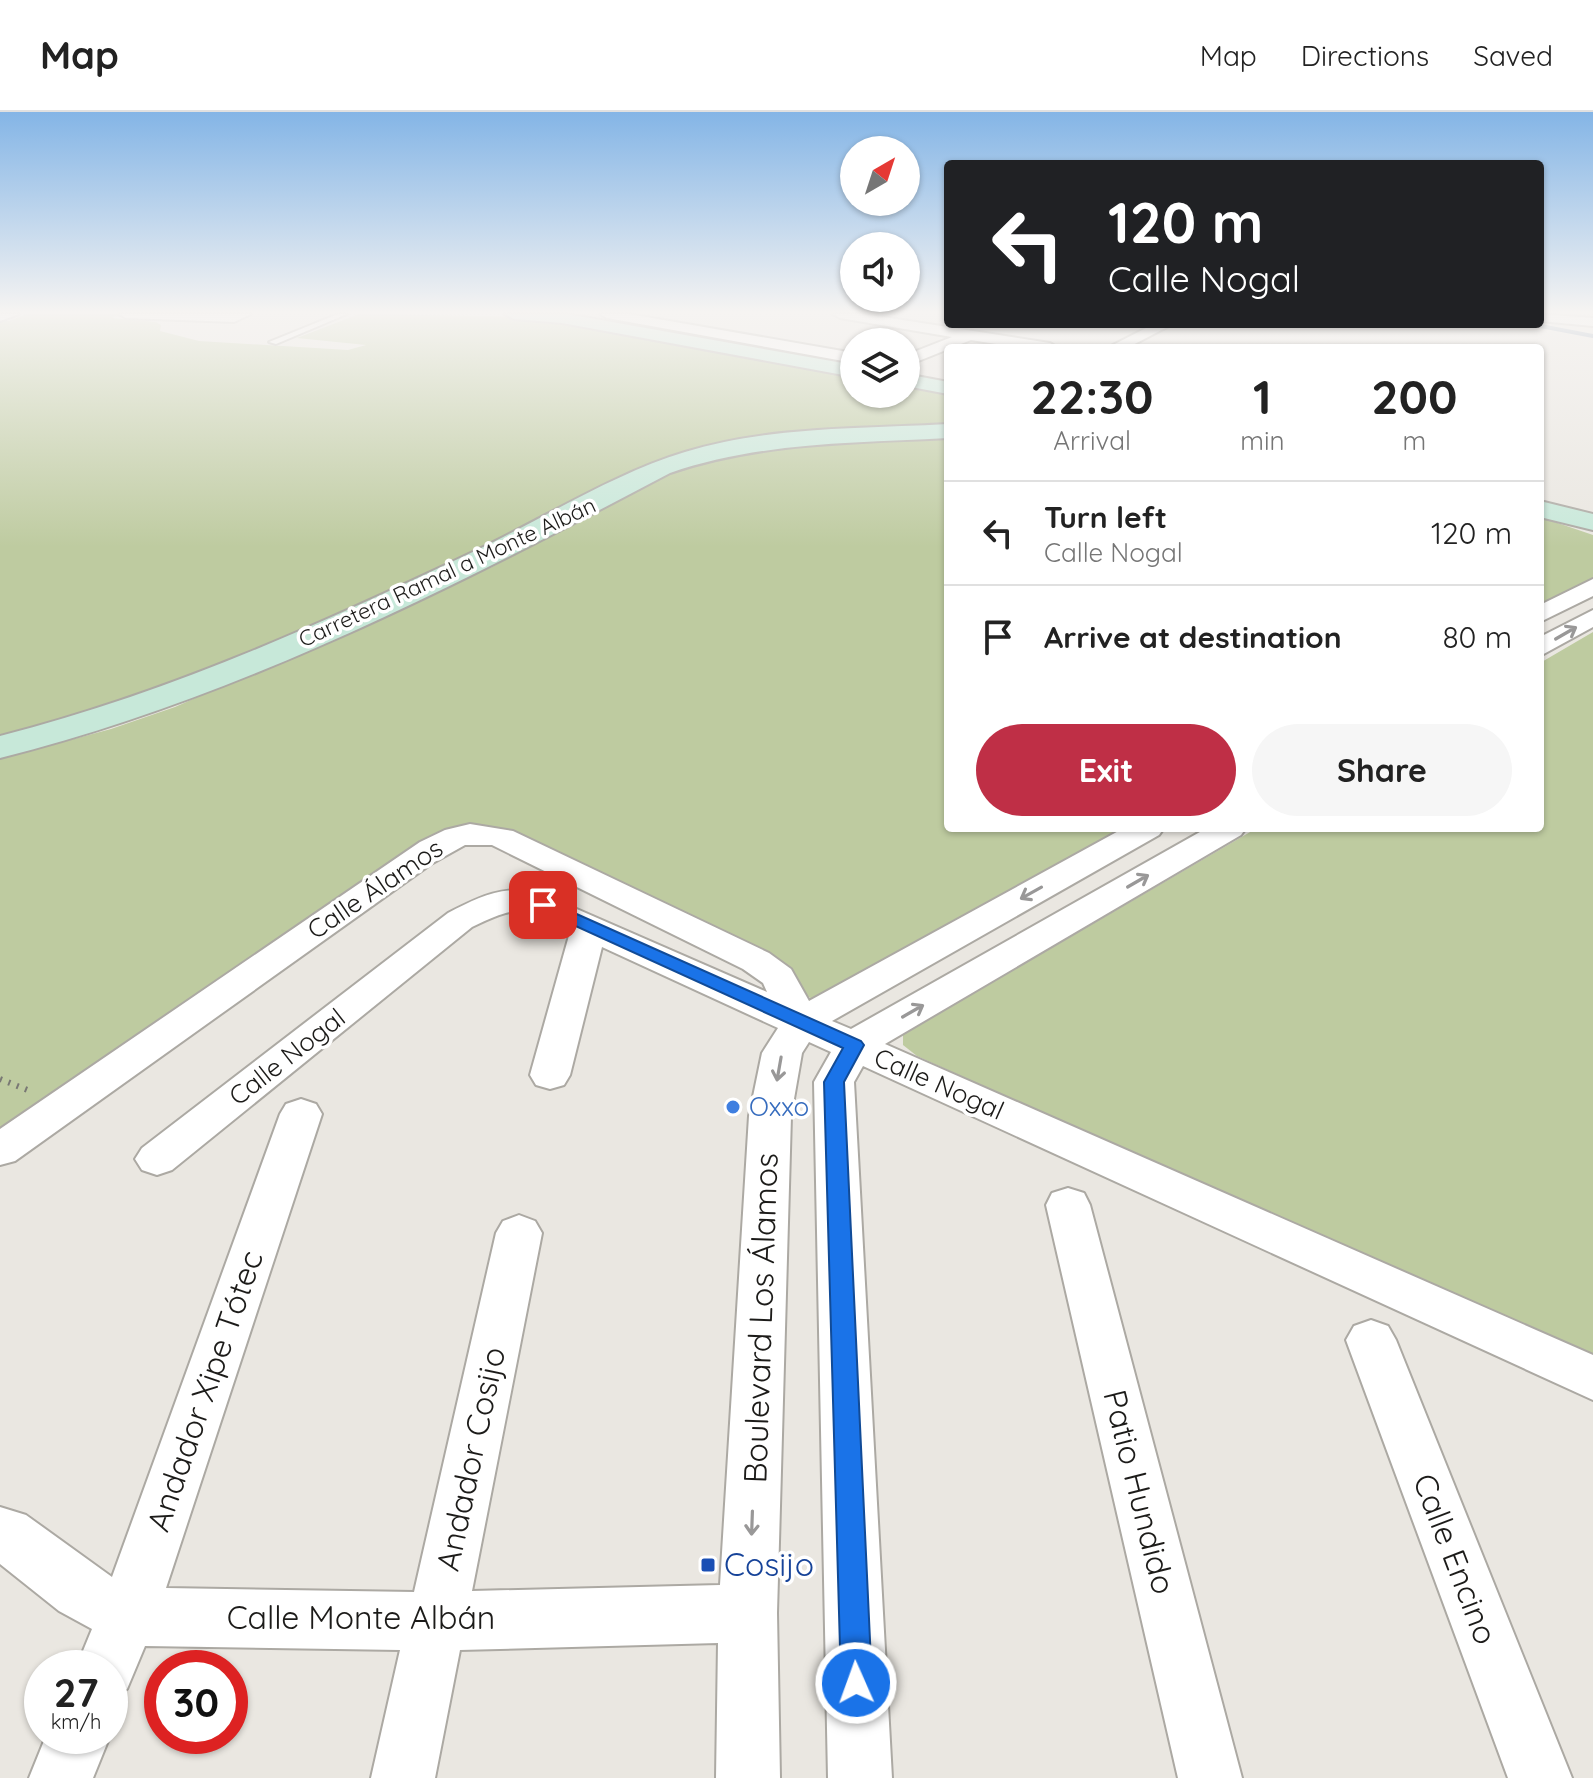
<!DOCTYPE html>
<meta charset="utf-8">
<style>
body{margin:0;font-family:Quicksand,sans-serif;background:#f6f6f6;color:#222;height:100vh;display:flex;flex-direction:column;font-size:30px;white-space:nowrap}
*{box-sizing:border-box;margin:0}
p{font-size:26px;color:#767676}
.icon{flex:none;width:44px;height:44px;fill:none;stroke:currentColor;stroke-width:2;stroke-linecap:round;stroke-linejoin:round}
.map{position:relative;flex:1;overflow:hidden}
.panel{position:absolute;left:944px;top:232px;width:600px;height:488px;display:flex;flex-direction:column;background:#fff;border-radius:8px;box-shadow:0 2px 6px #0004}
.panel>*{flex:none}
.top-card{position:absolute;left:944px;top:48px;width:600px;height:168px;border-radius:8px;box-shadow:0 2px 6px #0004;background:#202124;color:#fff;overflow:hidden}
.needle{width:52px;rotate:39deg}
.fabs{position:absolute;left:840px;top:24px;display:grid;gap:16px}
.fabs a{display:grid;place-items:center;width:80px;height:80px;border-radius:50%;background:#fff;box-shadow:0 2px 6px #0004;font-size:40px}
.speed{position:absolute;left:24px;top:1538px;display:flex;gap:16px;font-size:40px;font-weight:700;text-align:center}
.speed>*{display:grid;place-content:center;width:104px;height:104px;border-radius:50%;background:#fff;box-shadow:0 2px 6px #0004;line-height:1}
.speed small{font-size:20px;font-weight:400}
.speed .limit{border:12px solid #d22;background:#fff;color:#111}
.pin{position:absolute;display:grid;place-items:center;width:68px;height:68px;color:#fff;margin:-34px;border-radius:16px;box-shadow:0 4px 12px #0006}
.me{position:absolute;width:88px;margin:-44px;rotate:358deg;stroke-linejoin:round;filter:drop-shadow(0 0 6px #0008)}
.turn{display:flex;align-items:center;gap:28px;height:168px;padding:0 32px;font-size:36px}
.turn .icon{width:104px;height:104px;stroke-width:2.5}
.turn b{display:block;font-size:56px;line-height:68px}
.eta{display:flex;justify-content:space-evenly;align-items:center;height:136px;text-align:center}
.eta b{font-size:48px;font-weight:700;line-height:56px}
.primary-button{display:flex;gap:16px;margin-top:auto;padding:16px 32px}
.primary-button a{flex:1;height:92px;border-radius:48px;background:#bf2f46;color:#fff;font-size:32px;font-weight:700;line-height:92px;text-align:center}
.primary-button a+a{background:#f6f6f6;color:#222}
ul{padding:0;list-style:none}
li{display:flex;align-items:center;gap:24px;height:104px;padding:0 32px;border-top:2px solid #e0e0e0}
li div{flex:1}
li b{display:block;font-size:30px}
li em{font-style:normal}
header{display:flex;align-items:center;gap:48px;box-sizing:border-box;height:112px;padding:0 40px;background:#fff;border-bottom:2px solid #e0e0e0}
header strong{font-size:38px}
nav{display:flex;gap:44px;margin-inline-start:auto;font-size:28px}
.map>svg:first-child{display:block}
</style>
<header>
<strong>Map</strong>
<nav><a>Map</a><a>Directions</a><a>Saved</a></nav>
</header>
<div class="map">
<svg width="1593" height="1666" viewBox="0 0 1593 1666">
<rect width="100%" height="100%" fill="#eae7e1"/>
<path fill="#becba0" d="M27,202H119L112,206L156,210L161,213L160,219L199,229L348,238L366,233L297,226L359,202L533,205L854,262V282H906V272L948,280V315L731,332L154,582L0,625V209H9Z
M948,325V716H1130L816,889L508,718L472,712L0,1028V647L111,617L175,595L492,455L676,359L715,346L775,336Z
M1540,405L1593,423V468L1540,497Z
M1593,520V1251L917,944L903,933V923L909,919L1257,716H1540V551Z"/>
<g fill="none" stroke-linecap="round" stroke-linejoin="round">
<path stroke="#6c88a7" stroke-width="4" d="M1530,212L1593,224"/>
<g stroke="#aca9a3" stroke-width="4">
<path id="lane" d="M338,202H347L276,232L269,230Z"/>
</g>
<g stroke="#aca9a3" stroke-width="4">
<path id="street" d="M0,202H19L0,209Z
M119,202H251L234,210L126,206Z
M600,202H629L854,241V251L607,206Z
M833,202H864L1050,231L1058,236H1021L971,228L906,254V243L952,225L840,206Z
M1540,202L1593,206V214L1540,209Z
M1154,212H1173L1127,236H1107Z
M1593,467V484L1540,510V493Z
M1593,498V515L1540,544V525Z
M470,712L513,719L769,841L791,857L809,889L1124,716H1164L1159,723L832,909L851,917L1207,716H1246L1241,723L885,932L1593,1243V1288L863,954L854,970L892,1666H828L814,970L831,940L809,930L802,941L791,1004L777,1501L780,1666H716L718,1531L460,1538L435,1666H371L400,1538L145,1534L127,1577L110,1585V1556H76L92,1517L59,1499L0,1452V1395L26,1403L112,1465L280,1002L286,992L301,987L316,992L322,1002L166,1476L414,1480L496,1121L503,1109L519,1103L535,1109L542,1121L472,1479L720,1473L749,1004L762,941L778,916L602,835L570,963L564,973L550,977L536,973L530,963L570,820C521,797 524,790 472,815L172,1058L157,1063L142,1058L135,1047L142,1036L448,801C479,785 505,772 540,781L767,880L763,871L743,857L492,733H465L431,752L15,1049L0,1053V1017L420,730L445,718Z
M1068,1076L1084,1081L1090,1093L1242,1666H1178L1046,1093L1052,1081Z
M1371,1208L1388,1214L1396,1228L1572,1666H1508L1346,1228L1354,1214Z
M46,1624H110L93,1666H29Z"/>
</g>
<g stroke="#aca9a3" stroke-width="4">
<path id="secondary" d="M505,202H567L854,253V265L562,211L514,207Z
M906,262L948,270V282L906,274Z
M948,312V326C854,331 760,330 670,361C456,474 236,587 0,646V624C166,582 323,511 477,438C544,406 615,361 685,340C769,314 860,317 948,312Z
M1540,389L1593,402V418L1540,405Z"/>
</g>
<path stroke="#797874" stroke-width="6" stroke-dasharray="2 7" stroke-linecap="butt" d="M0,967L30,979"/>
<use href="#lane" fill="#fff" fill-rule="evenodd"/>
<use href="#street" fill="#fff" fill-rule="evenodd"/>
<use href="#secondary" fill="#c7e8d9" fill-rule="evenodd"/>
</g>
<defs><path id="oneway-shaft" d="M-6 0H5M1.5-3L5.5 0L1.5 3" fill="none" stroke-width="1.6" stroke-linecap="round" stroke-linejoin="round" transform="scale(2)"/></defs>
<g stroke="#999898">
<use href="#oneway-shaft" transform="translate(1566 521) rotate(-30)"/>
<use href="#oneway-shaft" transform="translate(1138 769) rotate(-30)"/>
<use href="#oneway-shaft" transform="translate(1031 781) rotate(151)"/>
<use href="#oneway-shaft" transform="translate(913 899) rotate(-30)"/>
<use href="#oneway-shaft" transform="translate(779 957) rotate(100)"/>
<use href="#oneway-shaft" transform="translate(752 1411) rotate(92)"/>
</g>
<linearGradient id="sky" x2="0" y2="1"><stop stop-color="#84b5e6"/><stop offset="0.46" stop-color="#f6f4f2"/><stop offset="1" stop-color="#f6f4f2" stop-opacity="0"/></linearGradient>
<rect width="1593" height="435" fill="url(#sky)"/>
<path fill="#1a73e8" stroke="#114b97" stroke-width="2" d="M543,787L861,929L864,933L844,970L872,1571L867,1582L856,1587L845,1582L841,1571L824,970L843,936L536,796L534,793Z"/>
<circle fill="#3f7fe0" stroke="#fff" stroke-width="3" cx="733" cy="995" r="8"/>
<rect fill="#1a4fb4" stroke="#fff" stroke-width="3" x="700" y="1445" width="16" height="16" rx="4"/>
<g text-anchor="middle" stroke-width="7" stroke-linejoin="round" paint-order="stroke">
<g font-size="22" fill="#1c1b19" stroke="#fff">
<text transform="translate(447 460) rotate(-25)" y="8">Carretera Ramal a Monte Albán</text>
</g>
<g font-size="26" fill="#1c1b19" stroke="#fff">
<text transform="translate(375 777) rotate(-34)" y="9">Calle Álamos</text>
<text transform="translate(287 945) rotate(-38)" y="9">Calle Nogal</text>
<text transform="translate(939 972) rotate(24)" y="9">Calle Nogal</text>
</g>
<g font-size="26" fill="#366cbe" stroke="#fff" text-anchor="start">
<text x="749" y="1004">Oxxo</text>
</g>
<g font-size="32" fill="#1c1b19" stroke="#fff">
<text transform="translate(761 1206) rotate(-88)" y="11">Boulevard Los Álamos</text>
<text transform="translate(205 1279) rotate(-71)" y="11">Andador Xipe Tótec</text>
<text transform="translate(471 1347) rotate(-78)" y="11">Andador Cosijo</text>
<text transform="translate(1139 1380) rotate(76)" y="11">Patio Hundido</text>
<text transform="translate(1455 1447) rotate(69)" y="11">Calle Encino</text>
<text x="361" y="1517">Calle Monte Albán</text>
</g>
<g font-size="32" fill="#164399" stroke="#fff" text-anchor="start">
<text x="724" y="1464">Cosijo</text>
</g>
</g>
</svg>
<div class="fabs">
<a><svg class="needle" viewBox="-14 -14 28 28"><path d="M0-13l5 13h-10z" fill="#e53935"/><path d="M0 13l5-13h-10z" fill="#767676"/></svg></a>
<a><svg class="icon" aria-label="sound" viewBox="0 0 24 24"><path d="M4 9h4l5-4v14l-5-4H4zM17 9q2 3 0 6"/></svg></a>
<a><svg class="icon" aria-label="layers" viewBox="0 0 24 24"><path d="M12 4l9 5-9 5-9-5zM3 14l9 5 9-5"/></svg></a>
</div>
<div class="speed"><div>27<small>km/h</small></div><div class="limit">30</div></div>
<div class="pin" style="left:543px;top:793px;background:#d93025"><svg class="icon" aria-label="arrive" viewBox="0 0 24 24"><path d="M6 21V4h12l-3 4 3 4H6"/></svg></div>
<svg class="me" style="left:856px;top:1571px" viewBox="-20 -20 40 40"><circle r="17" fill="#1a73e8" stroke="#fff" stroke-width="3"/><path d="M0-11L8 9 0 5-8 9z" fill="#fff"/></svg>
<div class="top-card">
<div class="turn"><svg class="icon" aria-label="left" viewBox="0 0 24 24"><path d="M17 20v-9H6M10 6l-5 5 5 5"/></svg><div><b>120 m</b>Calle Nogal</div></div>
</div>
<section class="panel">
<div class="eta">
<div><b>22:30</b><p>Arrival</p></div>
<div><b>1</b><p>min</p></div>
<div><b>200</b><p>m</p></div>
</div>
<ul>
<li><svg class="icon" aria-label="left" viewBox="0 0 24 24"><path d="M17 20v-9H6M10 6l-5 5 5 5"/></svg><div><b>Turn left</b><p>Calle Nogal</p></div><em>120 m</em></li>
<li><svg class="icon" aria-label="arrive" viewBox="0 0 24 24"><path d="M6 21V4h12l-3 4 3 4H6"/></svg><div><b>Arrive at destination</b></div><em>80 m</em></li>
</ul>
<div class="primary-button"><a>Exit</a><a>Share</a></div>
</section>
</div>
